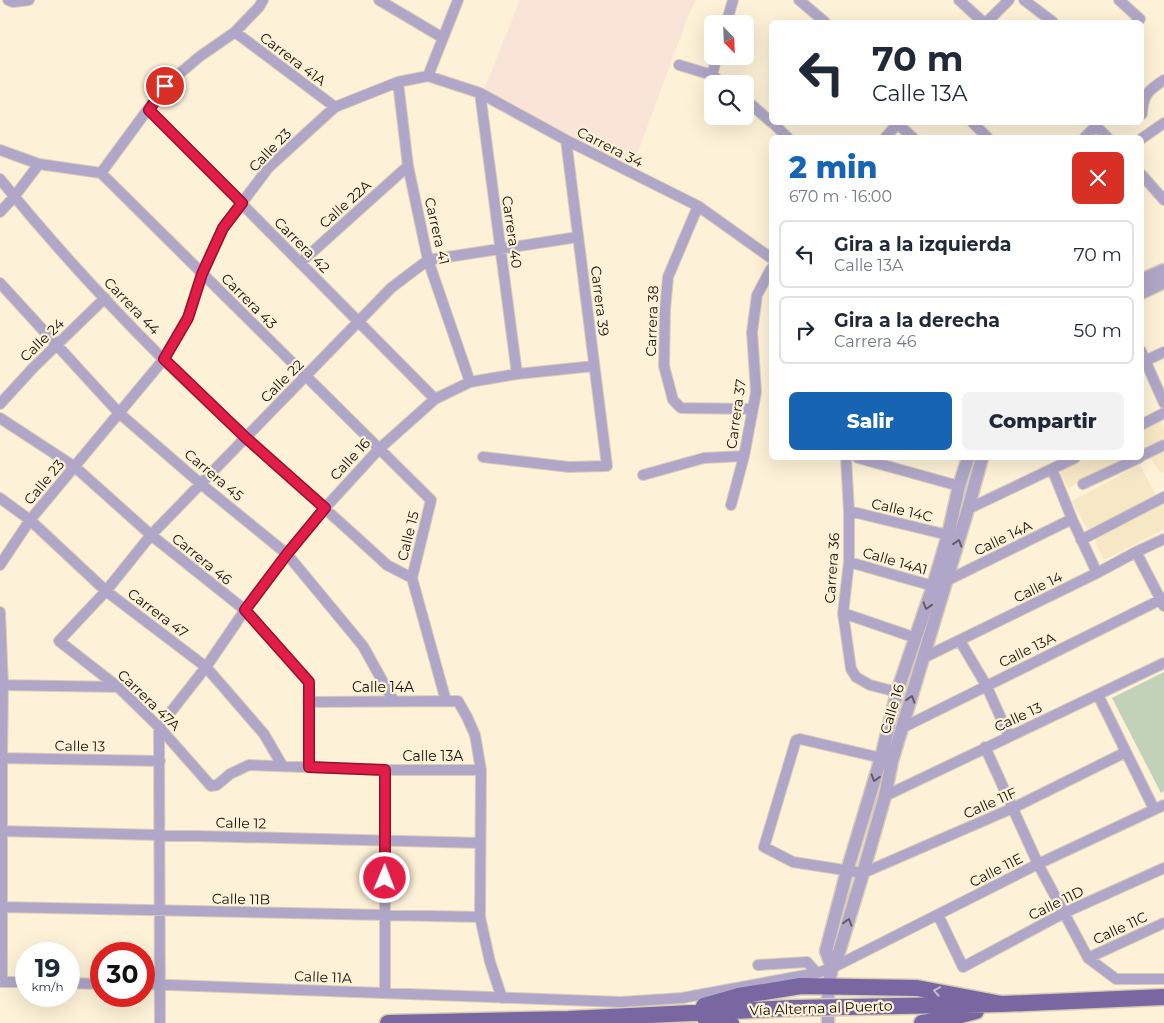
<!DOCTYPE html>
<html lang="es">
<meta charset="utf-8">
<style>
body{margin:0;font-family:Montserrat,sans-serif;background:#f2f2f3;color:#1f2937;height:100vh;display:flex;flex-direction:column;font-size:19px;white-space:nowrap}
*{box-sizing:border-box;margin:0}
p{font-size:16px;color:#747a83}
.icon{flex:none;width:28px;height:28px;fill:none;stroke:currentColor;stroke-width:2;stroke-linecap:round;stroke-linejoin:round}
.map{position:relative;flex:1;overflow:hidden}
.details{position:absolute;left:769px;top:135px;width:375px;height:325px;display:flex;flex-direction:column;background:#fff;border-radius:8px;box-shadow:0 5px 20px #0002}
.details>*{flex:none}
.top-card{position:absolute;left:769px;top:20px;width:375px;height:105px;border-radius:8px;box-shadow:0 5px 20px #0002;background:#fff;color:#1f2937;overflow:hidden}
.needle{width:32px;rotate:157deg}
.buttons{position:absolute;left:704px;top:15px;display:grid;gap:10px}
.buttons a{display:grid;place-items:center;width:50px;height:50px;border-radius:8px;background:#fff;box-shadow:0 5px 20px #0002;font-size:25px}
.speed{position:absolute;left:15px;top:942px;display:flex;gap:10px;font-size:25px;font-weight:700;text-align:center}
.speed>*{display:grid;place-content:center;width:65px;height:65px;border-radius:50%;background:#fff;box-shadow:0 5px 20px #0002;line-height:1}
.speed small{font-size:12px;font-weight:400}
.speed .limit{border:8px solid #d22;background:#fff;color:#111}
.pin{position:absolute;display:grid;place-items:center;width:42px;height:42px;color:#fff;margin:-21px;border:2px solid #fff;border-radius:50%;box-shadow:0 1px 5px #0007}
.me{position:absolute;width:55px;margin:-28px;rotate:1deg;stroke-linejoin:round;filter:drop-shadow(0 0 4px #0008)}
.turn{display:flex;align-items:center;gap:18px;height:105px;padding:0 20px;font-size:22px}
.turn .icon{width:65px;height:65px;stroke-width:2.5}
.turn b{display:block;font-size:35px;line-height:42px}
.round{display:grid;place-items:center;flex:none;width:52px;height:52px;border-radius:8px;background:#f2f2f3}
.head{display:flex;align-items:center;justify-content:space-between;height:85px;padding:0 20px}
h1{font-size:30px;font-weight:800;line-height:38px;color:#1764b3}
.primary-button{display:flex;gap:10px;margin-top:auto;padding:10px 20px}
.primary-button a{flex:1;height:58px;border-radius:8px;background:#1764b3;color:#fff;font-size:20px;font-weight:800;line-height:58px;text-align:center}
.primary-button a+a{background:#f2f2f3;color:#1f2937}
ul{padding:0;list-style:none}
li{display:flex;align-items:center;gap:15px;height:68px;margin:0 10px 8px;padding:0 10px;border:2px solid #e0e1e3;border-radius:8px}
li div{flex:1}
li b{display:block;font-size:19px}
li em{font-style:normal}
.map>svg:first-child{display:block}
</style>
<div class="map">
<svg width="1164" height="1023" viewBox="0 0 1164 1023">
<rect width="100%" height="100%" fill="#fdf1d7"/>
<path fill="#f6e7c5" d="M1160,421L1164,428V442L1141,453V430Z
M1164,451V472L1160,473L1151,458Z
M1087,458H1132L1068,488L1060,471Z
M1140,465L1156,496L1089,532L1072,501Z
M1164,501V529L1104,560L1093,537Z"/>
<path fill="#fae3d7" d="M520,0H696L687,19L631,171L483,92Z"/>
<path fill="#c1d2b8" d="M1164,672V791L1161,793L1112,698Z"/>
<g fill="none" stroke-linecap="round" stroke-linejoin="round">
<g stroke="#d8cdb6" stroke-width="12">
<path id="minor" d="M8,0L13,2L29,0
M379,0L443,38
M799,0L825,22
M959,0L983,22
M1024,0L1053,22
M1119,0L1140,19L1136,22
M987,22L1009,0
M726,24L733,0
M235,32L335,107
M679,65L712,75L724,84
M712,75L717,56
M428,76L458,0
M398,82L408,166L428,260L470,382
M480,93L517,374
M745,99L771,122
M149,110L435,399
M1142,114C1143,94 1148,91 1164,80
M772,122L788,138
M972,122L988,138
M898,124L913,138
M885,138L899,122
M1084,138L1096,126L1108,138
M1141,139L1164,123
M0,150L39,164L101,173L431,500L412,578L446,701
M101,173L165,86L199,57L235,32L259,7L263,0
M1141,174L1164,200
M0,179C51,242 106,302 163,359C235,430 312,496 387,565L412,578
M698,206L668,277L665,310L664,366L673,400L681,408L752,409
M0,212L14,197L39,164
M300,263L408,166
M0,283L119,413L201,484L287,554L363,646L393,700
M1141,351L1164,403
M1145,361L1164,352
M0,404L33,368L105,298
M0,418L75,467L151,535L245,610L309,682V767
M1141,425L1164,413
M1141,456L1164,445
M483,457L569,467L607,466L566,140
M846,458L849,511V562L843,613L851,669L856,677L870,685L897,692
M858,458L959,486
M1052,469L1072,519L1097,573
M643,475L704,458L744,456
M1083,484L1139,458
M0,498L30,520L106,591L206,667L264,734L282,765
M731,505L744,456L756,392L752,332L757,295L771,269
M968,509L1075,458
M849,511L948,535
M1081,540L1164,497
M1136,552L1164,606
M849,562L933,586
M0,565L30,520L164,359L188,317L202,274L223,228L269,167L335,107L398,82L428,76L480,93L566,140L698,206L771,258
M946,581L1072,519
M0,612L3,685L2,758V982
M843,613L916,638
M960,641L986,685L1009,736
M923,658L1097,573L1136,552L1164,539
M0,685L118,687
M1098,695L1154,809
M308,702L458,701L467,717L475,735L481,770L480,917L490,962L502,998
M902,728L1164,598
M985,747L1038,864L1088,958L1116,979H1164
M0,758L160,761
M886,759L800,739L796,740L764,847L793,862L863,873L1013,808L1126,752
M481,770H385L249,765L230,774L217,785L211,786L159,727L118,687L59,641L106,591L151,535L391,288L428,260L578,237
M885,796L1164,663
M0,831L480,843
M0,907L480,917
M938,915L963,967L1064,913L1164,868
M1088,958L1164,923
M758,965L807,962L817,973
M0,982H26
M69,983L101,984
M144,984L621,1002L682,998L817,973L832,968L1038,864L1164,805
M385,993V770
M160,1023L159,727L206,667L245,610L287,554L325,508L379,449L435,399L470,382L517,374L594,366"/>
</g>
<g stroke="#d8cdb6" stroke-width="15">
<path id="tertiary" d="M1141,280L1164,270
M1141,293L1164,282
M832,968L826,951L847,871L881,758L897,692L933,586L948,535L959,486L968,458
M828,1023V986L832,968L839,952L863,873L885,796L892,761L968,509L982,458"/>
</g>
<g stroke="#d8cdb6" stroke-width="19">
<path id="primary" d="M704,1006L739,996L801,986L917,988L1002,1004
M846,1007L1002,1004L1164,997
M705,1018L731,1023
M388,1023L568,1019L793,1008
M922,1023L942,1020L976,1011"/>
</g>
<use href="#minor" stroke="#b0a7c8" stroke-width="10"/>
<use href="#tertiary" stroke="#b0a7c8" stroke-width="12"/>
<use href="#primary" stroke="#7967a1" stroke-width="16"/>
<g stroke="#d8cdb6" stroke-width="19" stroke-linecap="butt">
<path id="primary-bridge" d="M793,1008L846,1007"/>
</g>
<use href="#primary-bridge" stroke="#7967a1" stroke-width="16"/>
</g>
<defs><path id="oneway-chevron" d="M-2-3.5L2.5 0L-2 3.5" fill="none" stroke-width="1.6" stroke-linecap="round" stroke-linejoin="round" transform="scale(1.25)"/></defs>
<g stroke="#625b67">
<use href="#oneway-chevron" transform="translate(958 543) rotate(-73)"/>
<use href="#oneway-chevron" transform="translate(927 606) rotate(107)"/>
<use href="#oneway-chevron" transform="translate(911 699) rotate(-73)"/>
<use href="#oneway-chevron" transform="translate(875 778) rotate(107)"/>
<use href="#oneway-chevron" transform="translate(848 922) rotate(-73)"/>
</g>
<use stroke="#c8bac1" href="#oneway-chevron" transform="translate(937 991) rotate(-169)"/>
<g fill="none" stroke-linecap="round" stroke-linejoin="round">
<g stroke="#92132f" stroke-width="12">
<path id="route" d="M165,86L149,110L242,203L223,228L202,274L188,318L164,359L245,437L325,508L287,554L245,610L309,682V767L385,770V878"/>
</g>
<use href="#route" stroke="#e11d48" stroke-width="9"/>
</g>
<g text-anchor="middle" stroke-width="4.5" stroke-linejoin="round" paint-order="stroke">
<g font-size="14" fill="#130f06" stroke="#fdf1d7">
<text transform="translate(293 59) rotate(37)" y="5">Carrera 41A</text>
<text transform="translate(610 147) rotate(27)" y="5">Carrera 34</text>
<text transform="translate(270 150) rotate(-46)" y="5">Calle 23</text>
<text transform="translate(345 204) rotate(-42)" y="5">Calle 22A</text>
<text transform="translate(437 231) rotate(77)" y="5">Carrera 41</text>
<text transform="translate(512 232) rotate(82)" y="5">Carrera 40</text>
<text transform="translate(302 245) rotate(45)" y="5">Carrera 42</text>
<text transform="translate(249 301) rotate(45)" y="5">Carrera 43</text>
<text transform="translate(600 301) rotate(83)" y="5">Carrera 39</text>
<text transform="translate(132 306) rotate(46)" y="5">Carrera 44</text>
<text transform="translate(652 321) rotate(-88)" y="5">Carrera 38</text>
<text transform="translate(42 340) rotate(-44)" y="5">Calle 24</text>
<text transform="translate(282 381) rotate(-45)" y="5">Calle 22</text>
<text transform="translate(736 414) rotate(-82)" y="5">Carrera 37</text>
<text transform="translate(350 459) rotate(-47)" y="5">Calle 16</text>
<text transform="translate(214 475) rotate(40)" y="5">Carrera 45</text>
<text transform="translate(44 482) rotate(-50)" y="5">Calle 23</text>
<text transform="translate(902 510) rotate(13)" y="5">Calle 14C</text>
<text transform="translate(408 536) rotate(-76)" y="5">Calle 15</text>
<text transform="translate(1003 538) rotate(-26)" y="5">Calle 14A</text>
<text transform="translate(202 559) rotate(39)" y="5">Carrera 46</text>
<text transform="translate(895 561) rotate(16)" y="5">Calle 14A1</text>
<text transform="translate(832 568) rotate(-86)" y="5">Carrera 36</text>
<text transform="translate(1038 587) rotate(-26)" y="5">Calle 14</text>
<text transform="translate(158 613) rotate(37)" y="5">Carrera 47</text>
<text transform="translate(1027 650) rotate(-26)" y="5">Calle 13A</text>
<text x="383" y="692">Calle 14A</text>
<text transform="translate(149 700) rotate(44)" y="5">Carrera 47A</text>
<text transform="translate(892 709) rotate(-73)" y="5">Calle 16</text>
<text transform="translate(1018 717) rotate(-25)" y="5">Calle 13</text>
<text transform="translate(80 746) rotate(1)" y="5">Calle 13</text>
<text x="433" y="761">Calle 13A</text>
<text transform="translate(990 803) rotate(-24)" y="5">Calle 11F</text>
<text transform="translate(241 823) rotate(1)" y="5">Calle 12</text>
<text transform="translate(996 870) rotate(-27)" y="5">Calle 11E</text>
<text transform="translate(241 899) rotate(1)" y="5">Calle 11B</text>
<text transform="translate(1056 903) rotate(-26)" y="5">Calle 11D</text>
<text transform="translate(1120 928) rotate(-25)" y="5">Calle 11C</text>
<text transform="translate(323 977) rotate(2)" y="5">Calle 11A</text>
<text transform="translate(821 1008) rotate(-2)" y="5">Vía Alterna al Puerto</text>
</g>
</g>
</svg>
<div class="buttons">
<a><svg class="needle" viewBox="-14 -14 28 28"><path d="M0-13l5 13h-10z" fill="#e53935"/><path d="M0 13l5-13h-10z" fill="#747a83"/></svg></a>
<a><svg class="icon" aria-label="search" viewBox="0 0 24 24"><circle cx="10" cy="10" r="6"/><path d="M15 15l6 6"/></svg></a>
</div>
<div class="speed"><div>19<small>km/h</small></div><div class="limit">30</div></div>
<div class="pin" style="left:165px;top:86px;background:#d93025"><svg class="icon" aria-label="arrive" viewBox="0 0 24 24"><path d="M6 21V4h12l-3 4 3 4H6"/></svg></div>
<svg class="me" style="left:385px;top:878px" viewBox="-20 -20 40 40"><circle r="17" fill="#e11d48" stroke="#fff" stroke-width="3"/><path d="M0-11L8 9 0 5-8 9z" fill="#fff"/></svg>
<div class="top-card">
<div class="turn"><svg class="icon" aria-label="left" viewBox="0 0 24 24"><path d="M17 20v-9H6M10 6l-5 5 5 5"/></svg><div><b>70 m</b>Calle 13A</div></div>
</div>
<section class="details">
<div class="head"><div><h1>2 min</h1><p>670 m · 16:00</p></div><a class="round" style="background:#d93025;color:#fff"><svg class="icon" aria-label="close" viewBox="0 0 24 24"><path d="M6 6l12 12M18 6L6 18"/></svg></a></div>
<ul>
<li><svg class="icon" aria-label="left" viewBox="0 0 24 24"><path d="M17 20v-9H6M10 6l-5 5 5 5"/></svg><div><b>Gira a la izquierda</b><p>Calle 13A</p></div><em>70 m</em></li>
<li><svg class="icon" aria-label="right" viewBox="0 0 24 24"><path d="M7 20v-9h11M14 6l5 5-5 5"/></svg><div><b>Gira a la derecha</b><p>Carrera 46</p></div><em>50 m</em></li>
</ul>
<div class="primary-button"><a>Salir</a><a>Compartir</a></div>
</section>
</div>
